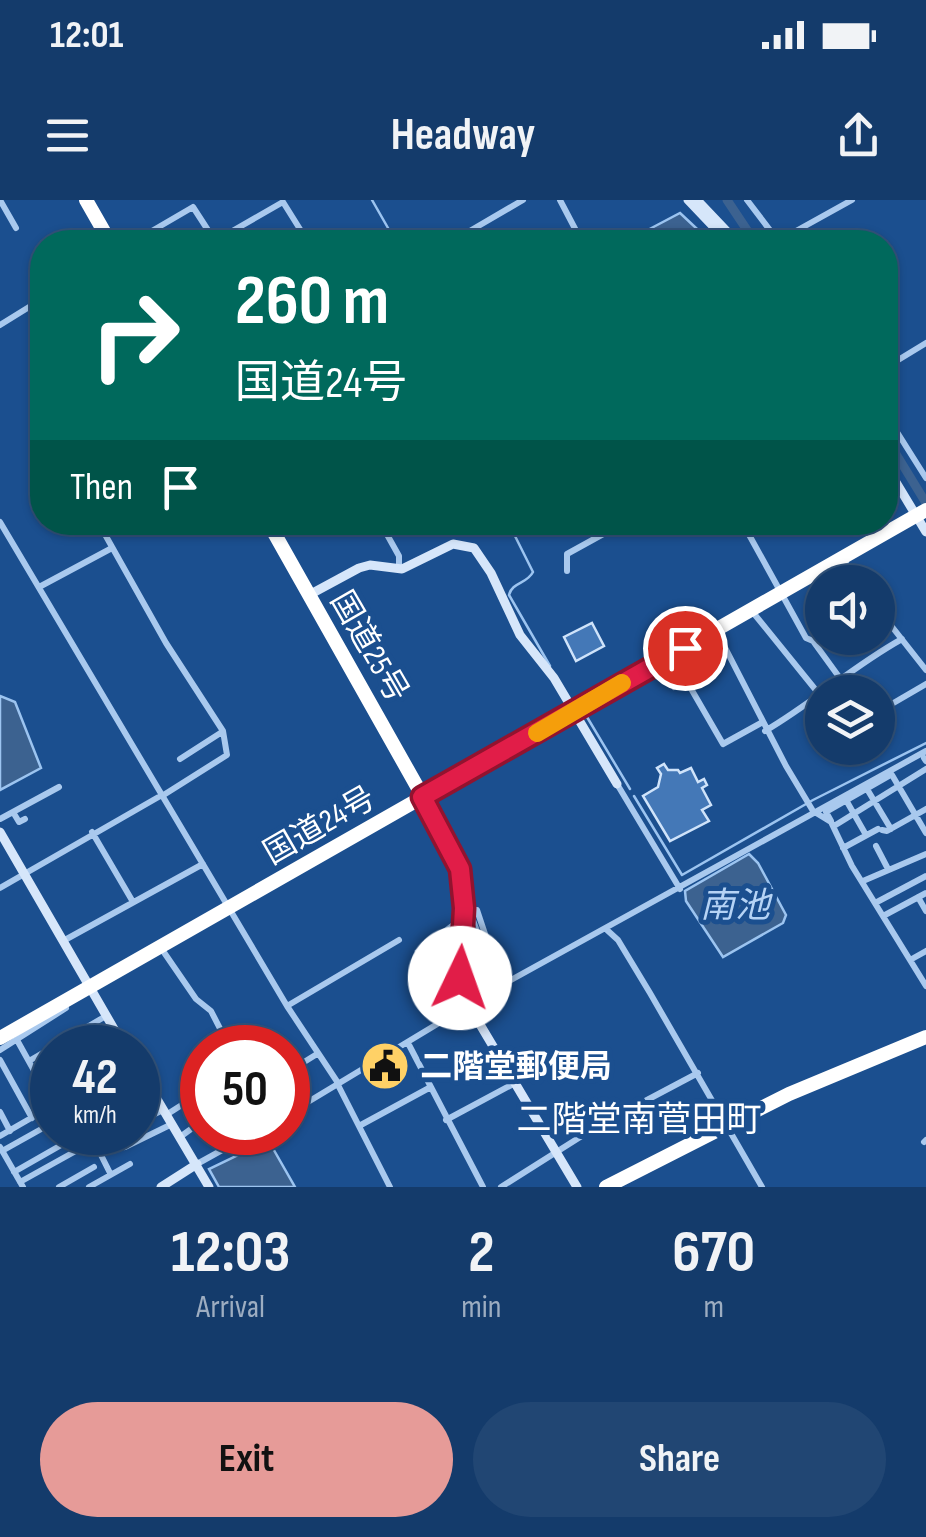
<!DOCTYPE html>
<meta charset="utf-8">
<style>
body{margin:0;font-family:"Sofia Sans Condensed","Noto Sans JP",sans-serif;background:#214673;color:#f1f3f6;height:100vh;display:flex;flex-direction:column;font-size:38px;white-space:nowrap}
*{box-sizing:border-box;margin:0}
p{font-size:32px;color:#9dadc1}
.icon{flex:none;width:55px;height:55px;fill:none;stroke:currentColor;stroke-width:2;stroke-linecap:round;stroke-linejoin:round}
.map{position:relative;height:987px;overflow:hidden}
.sheet{display:flex;flex-direction:column;background:#143b6b;flex:1}
.sheet>*{flex:none}
.banner{position:absolute;left:30px;top:30px;width:868px;height:305px;border-radius:40px;box-shadow:0 2px 8px #0004,0 0 0 2px #33557e;background:#00695c;color:#fff;overflow:hidden}
.controls{position:absolute;left:805px;top:365px;display:grid;gap:20px}
.controls a{display:grid;place-items:center;width:90px;height:90px;border-radius:50%;background:#143b6b;box-shadow:0 2px 8px #0004,0 0 0 2px #33557e;font-size:50px}
.speed{position:absolute;left:30px;top:825px;display:flex;gap:20px;font-size:50px;font-weight:700;text-align:center}
.speed>*{display:grid;place-content:center;width:130px;height:130px;border-radius:50%;background:#143b6b;box-shadow:0 2px 8px #0004,0 0 0 2px #33557e;line-height:1}
.speed small{font-size:25px;font-weight:400}
.speed .limit{border:15px solid #d22;background:#fff;color:#111}
.pin{position:absolute;display:grid;place-items:center;width:85px;height:85px;color:#fff;margin:-42px;border:5px solid #fff;border-radius:50%;box-shadow:0 2px 10px #0007}
.me{position:absolute;width:110px;margin:-55px;rotate:3deg;stroke-linejoin:round;filter:drop-shadow(0 0 8px #0008)}
.turn{display:flex;align-items:center;gap:35px;height:210px;padding:0 40px;font-size:45px}
.turn .icon{width:130px;height:130px;stroke-width:2.5}
.turn b{display:block;font-size:70px;line-height:85px}
.then{display:flex;align-items:center;height:95px;padding:0 40px;background:#0003;gap:20px;font-size:38px}
.eta{display:flex;justify-content:space-evenly;align-items:center;height:170px;text-align:center}
.eta b{font-size:60px;font-weight:700;line-height:70px}
.primary-button{display:flex;gap:20px;margin-top:auto;padding:20px 40px}
.primary-button a{flex:1;height:115px;border-radius:60px;background:#e69b98;color:#111;font-size:40px;font-weight:700;line-height:115px;text-align:center}
.primary-button a+a{background:#214673;color:#f1f3f6}
.status{display:flex;justify-content:space-between;align-items:center;height:70px;padding:0 50px;background:#143b6b;direction:ltr}
.status svg{height:28px;fill:currentColor}
header{display:flex;justify-content:space-between;align-items:center;height:130px;padding:0 40px;background:#143b6b;font-size:45px;font-weight:700}
.map>svg:first-child{display:block}
</style>
<div class="status"><b>12:01</b><svg viewBox="0 0 49 12"><path d="M0 12V9h3v3zM5 12V6h3v6zM10 12V3h3v9zM15 12V0h3v12zM26 1h20v11H26zM47 4h2v5h-2z"/></svg></div>
<header><svg class="icon" aria-label="menu" viewBox="0 0 24 24"><path d="M4 6h16M4 12h16M4 18h16"/></svg>Headway<svg class="icon" aria-label="share" viewBox="0 0 24 24"><path d="M12 15V3M7 8l5-5 5 5M5 13v7h14v-7"/></svg></header>
<div class="map">
<svg width="926" height="987" viewBox="0 0 926 987">
<rect width="100%" height="100%" fill="#1b4f8f"/>
<path fill="#3c6290" stroke="#9cc4f0" stroke-width="2.5" d="M680,13L711,42H625Z
M0,496L15,502L41,568L0,590Z
M749,654L758,663L786,715L783,723L723,757L686,701L685,691Z
M474,718L496,778L447,805L416,751L457,720Z
M263,943L271,945L295,987H219L209,969Z"/>
<g fill="none" stroke-linecap="round" stroke-linejoin="round">
<path stroke="#9cc4f0" stroke-width="2.5" d="M372,0L396,42
M508,322L533,372C527,384 512,382 509,395L550,466
M584,512L630,589
M634,596L682,675L813,600L926,543"/>
<path stroke="#3c6290" stroke-width="9" d="M727,0L755,42
M885,236L926,303"/>
</g>
<path fill="#4478b7" stroke="#cfe3fa" stroke-width="2.5" d="M592,423L604,446L576,461L564,437Z
M664,564L668,570H678L680,573L691,568L698,582L704,579L707,585L702,588L711,605L702,610L709,621L670,641L643,596L658,587L661,574L657,568Z"/>
<g fill="none" stroke-linecap="round" stroke-linejoin="round">
<path stroke="#a9c9ee" stroke-width="6" d="M0,0L16,28
M560,0L582,42
M747,0L779,42
M778,41L852,0
M133,42L193,7L215,41L283,2L308,42
M451,42L523,0
M0,125L42,99
M885,168L926,143
M885,213L926,278
M0,322L287,806L338,883
M98,322L166,443L223,531L227,555L162,596
M380,322L399,356V368
M742,322L806,438L813,441L850,492
M843,359L858,382
M567,371V354L625,322
M41,386L112,348
M878,409L926,470
M751,410L819,494
M716,430L786,566L813,611L831,622L852,666L926,786
M674,487L686,480L723,544L761,523
M878,512L926,484
M765,531C813,503 853,466 902,439
M924,558L926,561
M180,559L222,532
M892,575L926,633
M617,584L680,689
M867,589L891,629
M846,600L866,635
M13,612L19,622L25,619
M0,619L59,587
M831,621L826,612L889,576
M834,626L926,569
M882,630L887,631L926,609
M92,632L133,702
M876,646L888,669
M843,648L878,629
M863,681L926,654
M0,688L162,595
M918,697L926,711
M877,702L926,676
M464,709L477,710L502,785
M885,715L926,693
M607,730L618,740L650,793L762,987
M63,741L203,664
M161,748L196,799L211,811L230,848
M910,760L926,751
M287,806L399,740
M17,840L52,903
M408,843L483,987
M0,850L66,808
M0,860L32,918
M29,861L106,816
M288,872L317,854
M337,883L390,987
M0,912L10,931
M288,914L502,785L926,551
M166,915L202,892
M446,920L515,883
M138,922L163,910
M359,926L429,888
M0,936L52,906
M180,937L202,921
M105,938L116,932
M924,942L926,940
M0,947L23,987
M125,947L172,924
M2,951L52,923
M99,951L110,973
M197,964L255,932
M14,972L77,936
M20,982L83,947
M59,987L94,967
M89,987L130,964
M501,987L596,927L698,873"/>
<path stroke="#d6e6fa" stroke-width="9" d="M688,0L728,42
M697,0L737,42
M885,264L926,332
M309,395L359,368L370,365L402,369L453,344L474,348L491,373L520,435L554,478L617,584
M423,597L460,669L464,709L459,766L466,801L577,987
M0,632L125,848
M138,867L209,987
M161,987L197,964"/>
<path stroke="#fff" stroke-width="14" d="M86,0L110,42
M268,322L423,597
M0,838L926,310"/>
<path stroke="#fff" stroke-width="14" d="M606,987L789,894L926,837"/>
</g>
<g fill="none" stroke-linecap="round" stroke-linejoin="round">
<g stroke="#92132f" stroke-width="25">
<path id="route" d="M460,778L464,708L460,669L422,597L685,448"/>
</g>
<use href="#route" stroke="#e11d48" stroke-width="18"/>
<path stroke="#f59e0b" stroke-width="18" d="M537,533L622,483"/>
</g>
<defs>
<g id="civic-disc" transform="scale(2.5)"><circle r="9.5" fill="#ffd166" stroke="#1b4f8f"/><path d="M-.6-6.5H3V-4.5H.6V-3L4-1V1h2V6H-6V1h2V-1L-.6-3ZM-1.2 2.5V6h2.4V2.5Z" fill="#111"/></g>
</defs>
<g fill-rule="evenodd">
<use href="#civic-disc" x="385" y="866"/>
</g>
<g text-anchor="middle" stroke-width="10" stroke-linejoin="round" paint-order="stroke">
<g font-size="32" fill="#fff" stroke="#1b4f8f">
<text transform="translate(370 446) rotate(60)" y="11">国道25号</text>
<text transform="translate(319 625) rotate(-30)" y="11">国道24号</text>
</g>
<g font-size="32" font-weight="bold" fill="#fff" stroke="#1b4f8f" text-anchor="start">
<text x="420" y="877">二階堂郵便局</text>
</g>
<g font-size="35" font-style="italic" fill="#b5d3f5" stroke="#1b4f8f">
<text x="735" y="717">南池</text>
</g>
<g font-size="35" fill="#fff" stroke="#1b4f8f">
<text x="639" y="931">二階堂南菅田町</text>
</g>
</g>
</svg>
<div class="controls">
<a><svg class="icon" aria-label="sound" viewBox="0 0 24 24"><path d="M4 9h4l5-4v14l-5-4H4zM17 9q2 3 0 6"/></svg></a>
<a><svg class="icon" aria-label="layers" viewBox="0 0 24 24"><path d="M12 4l9 5-9 5-9-5zM3 14l9 5 9-5"/></svg></a>
</div>
<div class="speed"><div>42<small>km/h</small></div><div class="limit">50</div></div>
<div class="pin" style="left:685px;top:448px;background:#d93025"><svg class="icon" aria-label="arrive" viewBox="0 0 24 24"><path d="M6 21V4h12l-3 4 3 4H6"/></svg></div>
<svg class="me" style="left:460px;top:778px" viewBox="-20 -20 40 40"><circle r="19" fill="#fff"/><path d="M0-13L10 11 0 6-10 11z" fill="#e11d48"/></svg>
<div class="banner">
<div class="turn"><svg class="icon" aria-label="right" viewBox="0 0 24 24"><path d="M7 20v-9h11M14 6l5 5-5 5"/></svg><div><b>260 m</b>国道24号</div></div>
<div class="then">Then<svg class="icon" aria-label="arrive" viewBox="0 0 24 24"><path d="M6 21V4h12l-3 4 3 4H6"/></svg></div>
</div>
</div>
<section class="sheet">
<div class="eta">
<div><b>12:03</b><p>Arrival</p></div>
<div><b>2</b><p>min</p></div>
<div><b>670</b><p>m</p></div>
</div>
<div class="primary-button"><a>Exit</a><a>Share</a></div>
</section>
